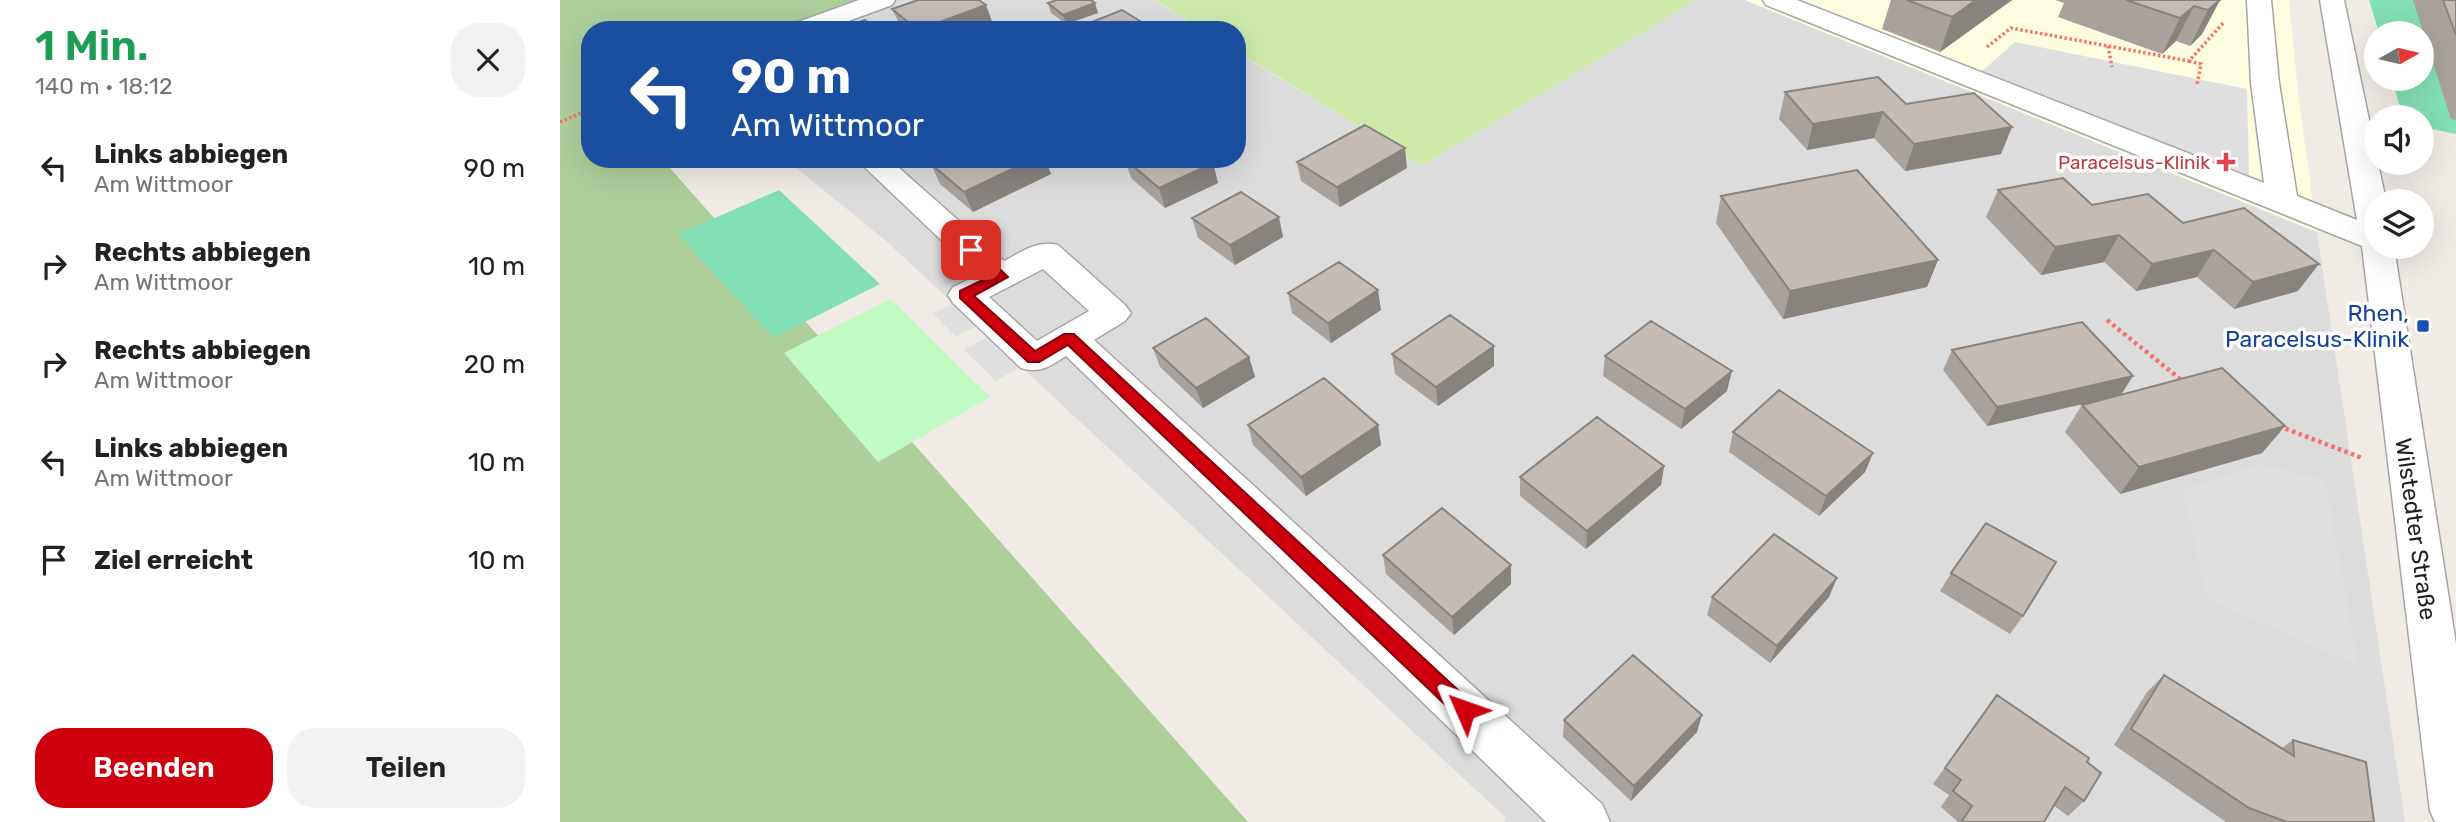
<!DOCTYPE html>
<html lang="de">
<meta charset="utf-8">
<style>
body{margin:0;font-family:Rubik,sans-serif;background:#f2f2f2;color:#222;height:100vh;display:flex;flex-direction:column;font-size:26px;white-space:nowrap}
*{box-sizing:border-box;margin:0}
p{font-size:23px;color:#767676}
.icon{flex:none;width:38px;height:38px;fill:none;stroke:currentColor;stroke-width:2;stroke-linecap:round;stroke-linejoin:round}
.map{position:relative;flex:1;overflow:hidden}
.drawer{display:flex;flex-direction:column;background:#fff;width:560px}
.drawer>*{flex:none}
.guide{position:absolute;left:21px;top:21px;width:665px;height:147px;border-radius:28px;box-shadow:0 7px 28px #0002;background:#1a4fa0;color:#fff;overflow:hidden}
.needle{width:46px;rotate:82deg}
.buttons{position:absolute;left:1804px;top:21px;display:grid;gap:14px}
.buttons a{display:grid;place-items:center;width:70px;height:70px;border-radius:50%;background:#fff;box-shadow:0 7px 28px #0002;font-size:35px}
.pin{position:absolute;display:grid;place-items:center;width:60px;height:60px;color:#fff;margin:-30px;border-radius:14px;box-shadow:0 4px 10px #0006}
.me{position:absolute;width:77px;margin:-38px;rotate:313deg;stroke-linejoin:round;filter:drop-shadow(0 0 5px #0008)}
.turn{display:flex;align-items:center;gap:24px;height:147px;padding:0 35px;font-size:32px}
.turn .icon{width:91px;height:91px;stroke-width:2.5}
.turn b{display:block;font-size:49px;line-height:60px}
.round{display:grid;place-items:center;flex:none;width:74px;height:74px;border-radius:28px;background:#f2f2f2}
.headline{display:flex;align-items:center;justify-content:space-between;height:119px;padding:0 35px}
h1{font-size:42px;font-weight:600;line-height:52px;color:#1e9e55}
.primary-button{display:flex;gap:14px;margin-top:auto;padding:14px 35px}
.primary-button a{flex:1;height:80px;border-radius:28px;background:#ce000e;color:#fff;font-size:28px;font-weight:600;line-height:80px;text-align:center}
.primary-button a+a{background:#f2f2f2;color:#222}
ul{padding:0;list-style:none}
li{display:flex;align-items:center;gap:21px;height:98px;padding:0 35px}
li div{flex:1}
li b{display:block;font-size:26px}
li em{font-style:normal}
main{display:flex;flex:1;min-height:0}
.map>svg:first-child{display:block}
</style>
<main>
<section class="drawer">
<div class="headline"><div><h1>1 Min.</h1><p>140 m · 18:12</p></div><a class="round"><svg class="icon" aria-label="close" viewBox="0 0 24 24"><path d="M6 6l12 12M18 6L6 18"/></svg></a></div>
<ul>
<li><svg class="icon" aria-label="left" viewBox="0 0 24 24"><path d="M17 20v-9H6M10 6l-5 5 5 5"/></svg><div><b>Links abbiegen</b><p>Am Wittmoor</p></div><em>90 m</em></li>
<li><svg class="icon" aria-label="right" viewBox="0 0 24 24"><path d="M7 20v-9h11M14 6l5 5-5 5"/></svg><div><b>Rechts abbiegen</b><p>Am Wittmoor</p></div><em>10 m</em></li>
<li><svg class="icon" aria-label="right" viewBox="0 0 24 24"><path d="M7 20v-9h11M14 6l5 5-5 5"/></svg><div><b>Rechts abbiegen</b><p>Am Wittmoor</p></div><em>20 m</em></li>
<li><svg class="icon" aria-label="left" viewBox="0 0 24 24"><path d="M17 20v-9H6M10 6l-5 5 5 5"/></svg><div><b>Links abbiegen</b><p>Am Wittmoor</p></div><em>10 m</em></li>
<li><svg class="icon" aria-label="arrive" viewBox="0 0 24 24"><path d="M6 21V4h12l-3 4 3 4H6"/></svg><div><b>Ziel erreicht</b></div><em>10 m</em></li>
</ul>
<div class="primary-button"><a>Beenden</a><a>Teilen</a></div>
</section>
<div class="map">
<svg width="1896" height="822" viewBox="0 0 1896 822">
<rect width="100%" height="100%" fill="#f0ebe5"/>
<path fill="#dddcdc" d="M304,0H594L642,30H226Z
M1136,0H1185L1757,232L1845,822H944L946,818L325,240L225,159H677V52L862,166Z"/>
<path fill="#fffddf" d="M1185,0H1729L1738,92L1757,232Z"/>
<path fill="#ceeaab" d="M595,0H1136L862,166L677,51V30H643Z"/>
<path fill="#adcf9a" d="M0,0H303L222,30H30V159H102L688,822H0Z"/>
<path fill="#c2fac3" d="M330,299L430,397L318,462L224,353Z"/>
<path fill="#83dfb5" d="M1809,0H1896V134L1862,127V117H1843L1832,79H1862V33H1819Z
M219,190L320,284L213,338L118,234Z"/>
<path fill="#dfdfdf" d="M1455,42L1687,89L1689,175L1420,73Z
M402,298L426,321L396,337L373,314Z
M436,332L468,362L436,381L404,350Z
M1700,464L1765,480L1798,666L1647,599L1623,490Z"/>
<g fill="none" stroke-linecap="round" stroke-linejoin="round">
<g stroke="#a6a6a6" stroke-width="3">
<path id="minor" d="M299,0H335L332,5L264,30H226L230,25Z
M1203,0H1237L1704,183L1691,83L1687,0H1711L1719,83L1737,196L1797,220L1760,0H1784L1826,201H1816V247H1834L1896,644V822H1875L1870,811L1802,246L1206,5Z
M296,159H329L444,261C462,252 477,240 498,245L565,305L571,313L565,321L534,340L1042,804L1050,822H986L506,356C490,366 480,374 461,368L393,303L388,295L393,287L418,275ZM483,269L529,311L477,341L429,297Z"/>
</g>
<path stroke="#fa716b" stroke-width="3.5" stroke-dasharray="2.5 2.5" stroke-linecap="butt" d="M1548,46L1552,67
M1427,47L1451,28L1629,61L1664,22
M1629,61L1641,64L1637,85
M0,122L30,109"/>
<path stroke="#fa716b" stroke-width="4.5" stroke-dasharray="3.5 3.5" stroke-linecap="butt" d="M1547,320L1625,383
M1719,426L1802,458"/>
<use href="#minor" fill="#fff" fill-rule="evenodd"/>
</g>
<path fill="#a9a19b" d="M1331,0H1452L1380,52L1322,29Z
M1495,0H1660L1642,34L1630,46L1616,41L1602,54L1498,17L1504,3Z
M1853,0H1896V120L1891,119Z
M488,3L538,13L506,24L491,13Z
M332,9L433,24L417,30H344L341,27Z
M1225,92L1346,104L1441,154L1345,171L1314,138L1247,150L1219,119Z
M382,159H485L491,174L413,212L380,184L371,164Z
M565,159L653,163L658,183L605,208L571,178Z
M737,162L847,168L780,207L741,181Z
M1438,190L1532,205L1623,223L1738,291L1674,309L1637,277L1576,291L1544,262L1481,275L1426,217Z
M1161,196L1378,260L1367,287L1223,319L1156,223Z
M632,218L723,237L675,265L638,238Z
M728,293L821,310L771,343L732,313Z
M934,346V366L878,406L835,374L832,354Z
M593,348L689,357L695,377L643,408L600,367Z
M1392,350L1561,394L1725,426L1702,453L1560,494L1505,432L1522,405L1533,402L1427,426L1383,370Z
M1045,356L1167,391L1121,429L1043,376Z
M688,425H818L821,445L746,496L693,445Z
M1173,432L1313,453L1305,472L1259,516L1169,452Z
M1104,466L1101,485L1026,549L960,496V477Z
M823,555L951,565V584L894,635L826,574Z
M1391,573L1463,616L1450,634L1380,591Z
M1152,597H1269L1210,663L1147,615Z
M1604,675L1722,748L1733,740L1814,822H1666L1554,745L1587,692Z
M1437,695L1527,762L1524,801L1508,816L1494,806L1484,822H1398L1381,807L1389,795L1373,784Z
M1004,720L1137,732L1071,801L1003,737Z"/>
<path fill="#89837e" d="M1416,0H1452L1380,52L1392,17Z
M1660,0L1642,34L1630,46L1648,10Z
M535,3L538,13L506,24L503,15Z
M426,5L433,24L417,30H359Z
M1634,6L1616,41L1602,54L1620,18Z
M1323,112L1314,138L1247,150L1253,124Z
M1452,127L1441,154L1345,171L1354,144Z
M845,148L847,168L780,207L777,187Z
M473,159H485L491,174L413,212L404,192Z
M520,159H529L521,163Z
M653,163L658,183L605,208L599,188Z
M719,217L723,237L675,265L670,245Z
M1559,235L1544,262L1481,275L1495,247Z
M1654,250L1637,277L1576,291L1592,264Z
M1378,260L1367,287L1223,319L1230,291Z
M1759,264L1738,291L1674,309L1693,282Z
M818,290L821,310L771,343L768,323Z
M934,346V366L878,406L876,387Z
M689,357L695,377L643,408L636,388Z
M1172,371L1167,391L1121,429L1125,409Z
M1573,376L1561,395L1427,426L1437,407Z
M818,425L821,445L746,496L741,477Z
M1725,426L1702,453L1560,494L1579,467Z
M1313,453L1305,472L1259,516L1266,496Z
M1104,466L1101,485L1026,549L1027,531Z
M951,565V584L894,635L892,617Z
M1277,578L1269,597L1210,663L1217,646Z
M1142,715L1137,732L1071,801L1074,786Z"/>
<path fill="#c4bbb4" stroke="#89837e" stroke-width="2" d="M358,0H419L426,5L358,30L332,9Z
M497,0H531L535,3L503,15L488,3Z
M1347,0H1416L1392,17Z
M1566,0H1660L1648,10L1634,6L1620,18Z
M1883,0H1896V35Z
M562,10L593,29L515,30L514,29Z
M305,20L317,30H277Z
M1318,77L1346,104L1414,93L1452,127L1354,144L1323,112L1253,124L1225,92Z
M805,125L845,148L777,187L737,162Z
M382,159H473L404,192L371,164Z
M565,159H648L653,163L599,188Z
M1297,170L1378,260L1230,291L1161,196Z
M1503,178L1532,205L1588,194L1623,223L1684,208L1759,264L1693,282L1654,250L1592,264L1559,235L1495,247L1438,190Z
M681,192L719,217L670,245L632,218Z
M779,262L818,290L768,323L728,293Z
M890,315L934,346L876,387L832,354Z
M646,318L689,357L636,388L593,348Z
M1091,321L1172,371L1125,409L1045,356Z
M1522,322L1573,376L1437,407L1392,350Z
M1662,368L1725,426L1579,467L1522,405Z
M764,378L818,425L741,477L688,425Z
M1219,390L1313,453L1266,496L1173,432Z
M1037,417L1104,466L1027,531L960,477Z
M882,508L951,565L892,617L823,555Z
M1426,523L1496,562L1463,616L1391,573Z
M1214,534L1277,578L1217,646L1152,597Z
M1073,655L1142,715L1074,786L1004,720Z
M1604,675L1734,756L1733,740L1806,762L1814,822H1727L1689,808L1571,729Z
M1437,695L1529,758L1527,762L1541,773L1524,801L1505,787L1484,822H1403L1402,821L1412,806L1393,791L1401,780L1385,768Z"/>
<path fill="#ce000e" stroke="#860009" stroke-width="2" d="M411,245L416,246L448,277L414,296L475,351L504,334H514L912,703L915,710L912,717L905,720L898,717L508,345L479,362H468L400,298V291L431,276L406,253V246Z"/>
<path fill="#e0444e" stroke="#fff" stroke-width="2.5" d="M1662.5 151.5h7v7h7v7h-7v7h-7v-7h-7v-7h7z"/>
<rect fill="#1a4fb4" stroke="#fff" stroke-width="2.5" x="1856" y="319" width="14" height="14" rx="3.5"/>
<g text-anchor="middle" stroke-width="7" stroke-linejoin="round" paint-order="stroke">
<g font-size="19" fill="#be3a42" stroke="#fff" text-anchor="end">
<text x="1650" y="169">Paracelsus-Klinik</text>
</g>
<g font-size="23" fill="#164399" stroke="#fff" text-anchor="end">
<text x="1849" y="321">Rhen,<tspan x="1849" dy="26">Paracelsus-Klinik</tspan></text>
</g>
<g font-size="23" fill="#1f1f1f" stroke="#fff">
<text transform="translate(1856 529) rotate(82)" y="8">Wilstedter Straße</text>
</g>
</g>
</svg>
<div class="buttons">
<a><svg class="needle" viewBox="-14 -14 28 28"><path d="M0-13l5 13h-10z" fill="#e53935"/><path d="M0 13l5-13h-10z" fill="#767676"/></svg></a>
<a><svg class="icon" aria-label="sound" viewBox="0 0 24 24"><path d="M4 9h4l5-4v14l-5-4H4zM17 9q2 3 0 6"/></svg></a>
<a><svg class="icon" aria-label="layers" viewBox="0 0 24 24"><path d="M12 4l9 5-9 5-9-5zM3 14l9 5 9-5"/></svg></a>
</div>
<div class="pin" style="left:411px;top:250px;background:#d93025"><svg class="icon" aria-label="arrive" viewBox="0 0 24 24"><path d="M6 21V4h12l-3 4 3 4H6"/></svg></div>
<svg class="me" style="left:905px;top:710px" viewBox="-20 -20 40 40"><path d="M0-17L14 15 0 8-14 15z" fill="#ce000e" stroke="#fff" stroke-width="4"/></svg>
<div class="guide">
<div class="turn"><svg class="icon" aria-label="left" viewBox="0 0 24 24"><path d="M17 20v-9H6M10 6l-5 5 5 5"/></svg><div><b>90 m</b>Am Wittmoor</div></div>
</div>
</div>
</main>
